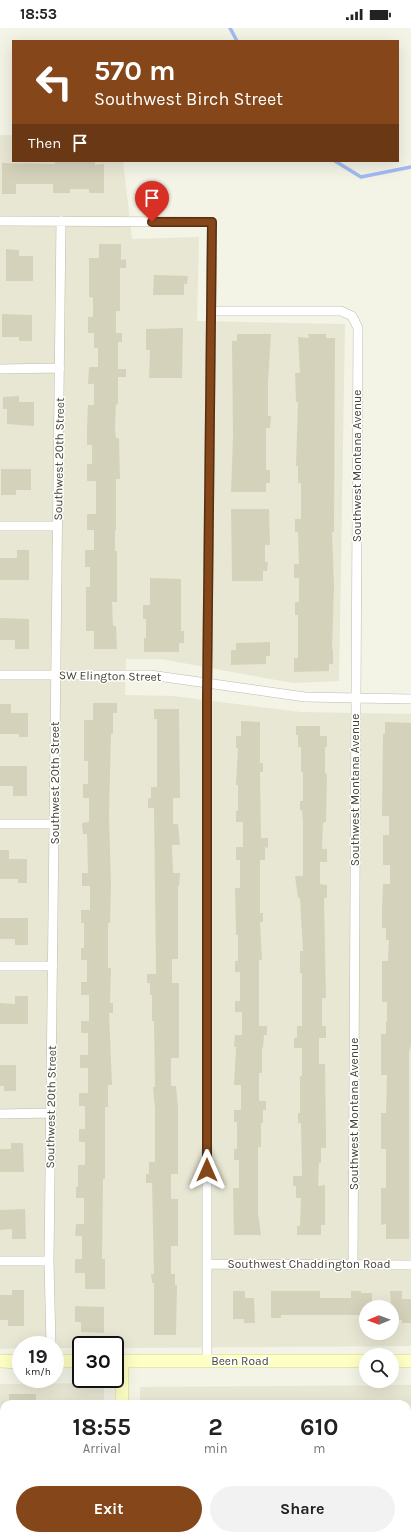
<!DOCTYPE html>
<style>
body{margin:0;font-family:Karla,sans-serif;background:#f2f2f2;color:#222;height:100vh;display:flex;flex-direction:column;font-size:15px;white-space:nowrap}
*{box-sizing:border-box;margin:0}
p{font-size:13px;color:#767676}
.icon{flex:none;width:22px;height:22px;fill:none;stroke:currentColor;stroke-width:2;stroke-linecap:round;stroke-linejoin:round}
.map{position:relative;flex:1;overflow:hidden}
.drawer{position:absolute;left:0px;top:1372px;width:411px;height:140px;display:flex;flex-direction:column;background:#fff;border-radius:12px 12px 0 0;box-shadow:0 4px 16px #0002}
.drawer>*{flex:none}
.top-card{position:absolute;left:12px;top:12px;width:387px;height:122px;border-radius:0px;box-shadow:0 4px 16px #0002;background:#85471a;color:#fff;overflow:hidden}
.needle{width:26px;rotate:269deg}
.buttons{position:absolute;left:359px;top:1272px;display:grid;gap:8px}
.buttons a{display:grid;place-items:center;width:40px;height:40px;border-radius:50%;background:#fff;box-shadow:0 4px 16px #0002;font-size:20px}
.speed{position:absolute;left:12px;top:1308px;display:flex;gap:8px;font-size:20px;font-weight:700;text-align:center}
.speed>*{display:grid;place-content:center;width:52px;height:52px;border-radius:50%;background:#fff;box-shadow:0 4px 16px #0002;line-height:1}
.speed small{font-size:10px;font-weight:400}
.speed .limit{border:2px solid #111;border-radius:6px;background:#fff;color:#111}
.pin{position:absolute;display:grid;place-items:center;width:34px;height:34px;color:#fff;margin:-41px -17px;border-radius:50% 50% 50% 0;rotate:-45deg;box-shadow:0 0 4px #0007}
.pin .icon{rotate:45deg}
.me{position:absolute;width:44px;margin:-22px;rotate:0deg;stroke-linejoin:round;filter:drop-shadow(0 0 3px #0008)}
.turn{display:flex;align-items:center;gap:14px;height:84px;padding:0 16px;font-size:18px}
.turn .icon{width:52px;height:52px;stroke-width:2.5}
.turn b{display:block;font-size:28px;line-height:34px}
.then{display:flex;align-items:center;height:38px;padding:0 16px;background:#0003;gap:8px;font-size:15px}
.eta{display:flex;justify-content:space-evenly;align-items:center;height:68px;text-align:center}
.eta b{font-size:24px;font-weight:700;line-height:28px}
.button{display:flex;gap:8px;margin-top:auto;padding:8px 16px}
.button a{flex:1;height:46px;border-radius:24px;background:#85471a;color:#fff;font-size:16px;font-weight:700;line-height:46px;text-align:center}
.button a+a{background:#f2f2f2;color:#222}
.status{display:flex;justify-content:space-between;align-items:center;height:28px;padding:0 20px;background:#fff;direction:ltr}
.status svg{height:11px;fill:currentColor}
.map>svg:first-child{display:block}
</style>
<div class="status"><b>18:53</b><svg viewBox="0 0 49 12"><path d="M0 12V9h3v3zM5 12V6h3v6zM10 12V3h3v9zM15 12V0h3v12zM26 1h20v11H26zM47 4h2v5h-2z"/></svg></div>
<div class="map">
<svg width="411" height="1512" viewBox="0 0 411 1512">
<rect width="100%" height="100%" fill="#f3f3e6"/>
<path fill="#e8e7d4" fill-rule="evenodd" d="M0,107H13V133H123L132,211L199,209L197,293L345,296L339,653L293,655L161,631H126L125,667L173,668L301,684L411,686V1318L115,1320V1317H81V1320H55V1317H21V1320L0,1321ZM366,1279H392V1305H366Z
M104,1355V1376H4V1508H104V1512H0V1356Z
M411,1357V1512H140V1508H407V1376H140V1359Z"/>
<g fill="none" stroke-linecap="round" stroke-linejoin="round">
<path stroke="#a0bbf2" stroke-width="3.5" d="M230,0L237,13
M335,133L361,149L411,139"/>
</g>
<path fill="#d5d2bb" d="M55,134H95V137L104,136V165H89V161H70V165H53V156H16V166H2V135L55,136Z
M99,216H121V232L126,231V240H120V283H116V305H122V314H118V341H126V349H118V377L116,376L115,400L116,410H119L120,451H116V502H115V523H117V574H112L113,598H116L117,621H94V603H86V559H90V539H85V522H94V502H87V486H96V453H87V436H92V417H87V401L88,377H94V356H88L89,339H98V320H94V305H88V289H93V270L89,269V230H99Z
M6,221L19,222V228H33V253H6Z
M154,247L188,248L187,256H184V267H153Z
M2,286L32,287V313H19V309H2Z
M183,300L182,350H149L150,322H146V301Z
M237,306H271L268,355V388H271L270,400H266V442H270V455H266V464H231L233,409L232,313H237Z
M308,306H326V310H335L334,504H332L334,558L332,621H333V636H329V643L294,644V630H298V587H295V574H299V550H294V536H299L298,504H295V491H301V455H298V438H296L298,374H296L295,345H300L298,309L309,310Z
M19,368V374H34V398L7,396V381H3V369Z
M1,441H31V462H16V467H1Z
M231,481H269L270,517H265V534H268L267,543H263V553H232Z
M17,522H29V552H0V530H17Z
M150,550L181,551V603H184V615H179V624H144V610H146V591H143V577H150Z
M0,590L29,591V621H15V612H0Z
M270,614V628H266V636L231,637V622H236V615Z
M93,675H117V685H113V706H111L109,786L111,858L110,895H108V940H111L110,975H113V985H109L112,1057H108V1079H105V1151H103L102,1231H105V1261H85V1245H75V1231H82V1208H75L76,1196H84V1170H76V1159H78V1137H85V1114H79V1101H85V1078H79V1065H88V1040H80V1027H88V1005H81V993H89V967H81V954H87V932H81V920H84V895H81V882H90V858H82V845H88L87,806H83L82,795L89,794V770H83V756H88V733H84V692H93Z
M0,676H11V685H28V709H19V706H0Z
M154,681H179L180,770H173V796H178L180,817H172L173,845H180L179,858H178V931H172V955H179V1030H171V1058H176L178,1080V1146H171V1171H178V1218H171V1246H175V1257H177L176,1307H154V1255H152L151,1246H154L152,1155H146V1146H149V1134H155V1081L153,1059H155L154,993H152V967H150V955H147V946H156L154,780H148V771L151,770V759H157V691H154Z
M241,693L260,694V735H263V744H260L261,810H268V820L265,819V832H260V885H263V894H260L262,932H259V998H267V1007H264L263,1020H262V1045H259V1073H266V1082H263V1095H261V1119H258V1185L261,1207H234L233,1160H239V1132H234V1121H237V1094H234V1082H241V1057H234L236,1019H234L235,1007H242V984H235V973H240V944H235V933H238V907H236L235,860H240V832H236V819H243V794H236V783H238V757H236L238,720H236V708H241Z
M385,694L411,695V1017L409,1024V1211H386V1196L381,1197V1160H386V1121H381V1085H386L387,1047H381V1006H386V994H387V974H382V933H388L389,912H386V900H382V882L383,856H390V837H383V807H389V788H382L383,706H385Z
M296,698H320V708H327V719H325V745L327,746L326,794L323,795L322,821H327V834H320V856L327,857V870H324L326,970H322V998H326V1010H319V1036H325L326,1108V1120H321V1135H319L318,1158L325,1157V1197H321V1207H297V1198H300L301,1170H296V1158H293V1148H302L301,1095H298V1085H300V1048H302V1020H294V1010H297V998H302V945H300V923H303L300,870H298L295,848H303V795L302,782H300V773H303V744H301V719H298V707H296Z
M0,738H27V768H13V758H0Z
M0,822H9V831H27V855H18V851H0Z
M0,890H28V917H15V911H0Z
M15,968H28V996H0V975L15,976Z
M0,1037H16V1063H4V1058H0Z
M11,1115H23L24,1144H0V1121H11Z
M25,1181L26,1211H12V1201L0,1202V1182Z
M12,1262H24V1298H8V1292H0V1267H12Z
M233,1263H245V1270H254L255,1295H244V1291H233Z
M271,1263H320V1270H351V1263H361V1265H372V1279H366V1287H281V1290H271Z
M390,1263H402V1271H411V1295H402V1292H392Z
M75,1278L104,1279V1305L81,1304V1294H75Z
M9,1366H36V1376H9Z"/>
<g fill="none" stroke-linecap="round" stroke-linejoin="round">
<g stroke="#bfbda8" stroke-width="10">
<path id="street" d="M0,193L212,194L207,655V1333
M211,283H341L352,288L358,300L353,1236
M0,341L60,340
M0,498H58
M0,647H150L305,669L411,671
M0,796H55
M0,938H53
M0,1086L52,1085
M0,1233H49
M207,1236L411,1237
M51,1317L49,1233L61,193
M407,1423H411
M0,1424H4
M201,1508V1512
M42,1512V1508"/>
</g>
<g stroke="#d2d192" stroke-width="14">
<path id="secondary" d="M0,1333L21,1334
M55,1333H81
M115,1333H366
M392,1333H411
M122,1376V1333
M121,1512V1508"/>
</g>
<use href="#street" stroke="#fff" stroke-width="9"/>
<use href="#secondary" stroke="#feffc4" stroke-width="13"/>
</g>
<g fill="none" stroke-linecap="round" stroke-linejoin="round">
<g stroke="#562e11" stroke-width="10">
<path id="route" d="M152,194H212L207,670V1142"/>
</g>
<use href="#route" stroke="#85471a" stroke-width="7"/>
</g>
<g text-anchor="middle" stroke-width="3" stroke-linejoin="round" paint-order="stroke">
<g font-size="12" fill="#464435" stroke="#fff">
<text transform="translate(59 431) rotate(-89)" y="4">Southwest 20th Street</text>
<text transform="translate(357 438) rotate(-90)" y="4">Southwest Montana Avenue</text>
<text transform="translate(110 648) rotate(1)" y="4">SW Elington Street</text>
<text transform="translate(55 755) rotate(-90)" y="4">Southwest 20th Street</text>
<text transform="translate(355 762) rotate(-90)" y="4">Southwest Montana Avenue</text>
<text transform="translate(51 1079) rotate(-89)" y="4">Southwest 20th Street</text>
<text transform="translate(354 1086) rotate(-90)" y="4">Southwest Montana Avenue</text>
<text x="309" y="1240">Southwest Chaddington Road</text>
<text x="240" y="1337">Been Road</text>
</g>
</g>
</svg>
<div class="buttons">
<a><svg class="needle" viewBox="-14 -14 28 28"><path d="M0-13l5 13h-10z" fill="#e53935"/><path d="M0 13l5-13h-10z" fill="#767676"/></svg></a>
<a><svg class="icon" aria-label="search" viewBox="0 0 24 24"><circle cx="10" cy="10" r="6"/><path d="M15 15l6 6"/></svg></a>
</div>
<div class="speed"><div>19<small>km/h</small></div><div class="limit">30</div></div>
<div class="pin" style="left:152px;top:194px;background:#d93025"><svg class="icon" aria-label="arrive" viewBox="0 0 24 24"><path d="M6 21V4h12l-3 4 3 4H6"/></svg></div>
<svg class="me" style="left:207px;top:1142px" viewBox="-20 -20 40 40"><path d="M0-17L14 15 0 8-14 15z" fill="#85471a" stroke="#fff" stroke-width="4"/></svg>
<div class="top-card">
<div class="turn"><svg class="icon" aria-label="left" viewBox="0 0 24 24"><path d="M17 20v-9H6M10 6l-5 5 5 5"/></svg><div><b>570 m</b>Southwest Birch Street</div></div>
<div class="then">Then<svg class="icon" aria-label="arrive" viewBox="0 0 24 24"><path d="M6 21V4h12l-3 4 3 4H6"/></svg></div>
</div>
<section class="drawer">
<div class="eta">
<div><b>18:55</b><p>Arrival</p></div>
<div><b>2</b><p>min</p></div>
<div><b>610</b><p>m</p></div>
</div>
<div class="button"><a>Exit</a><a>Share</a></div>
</section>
</div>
